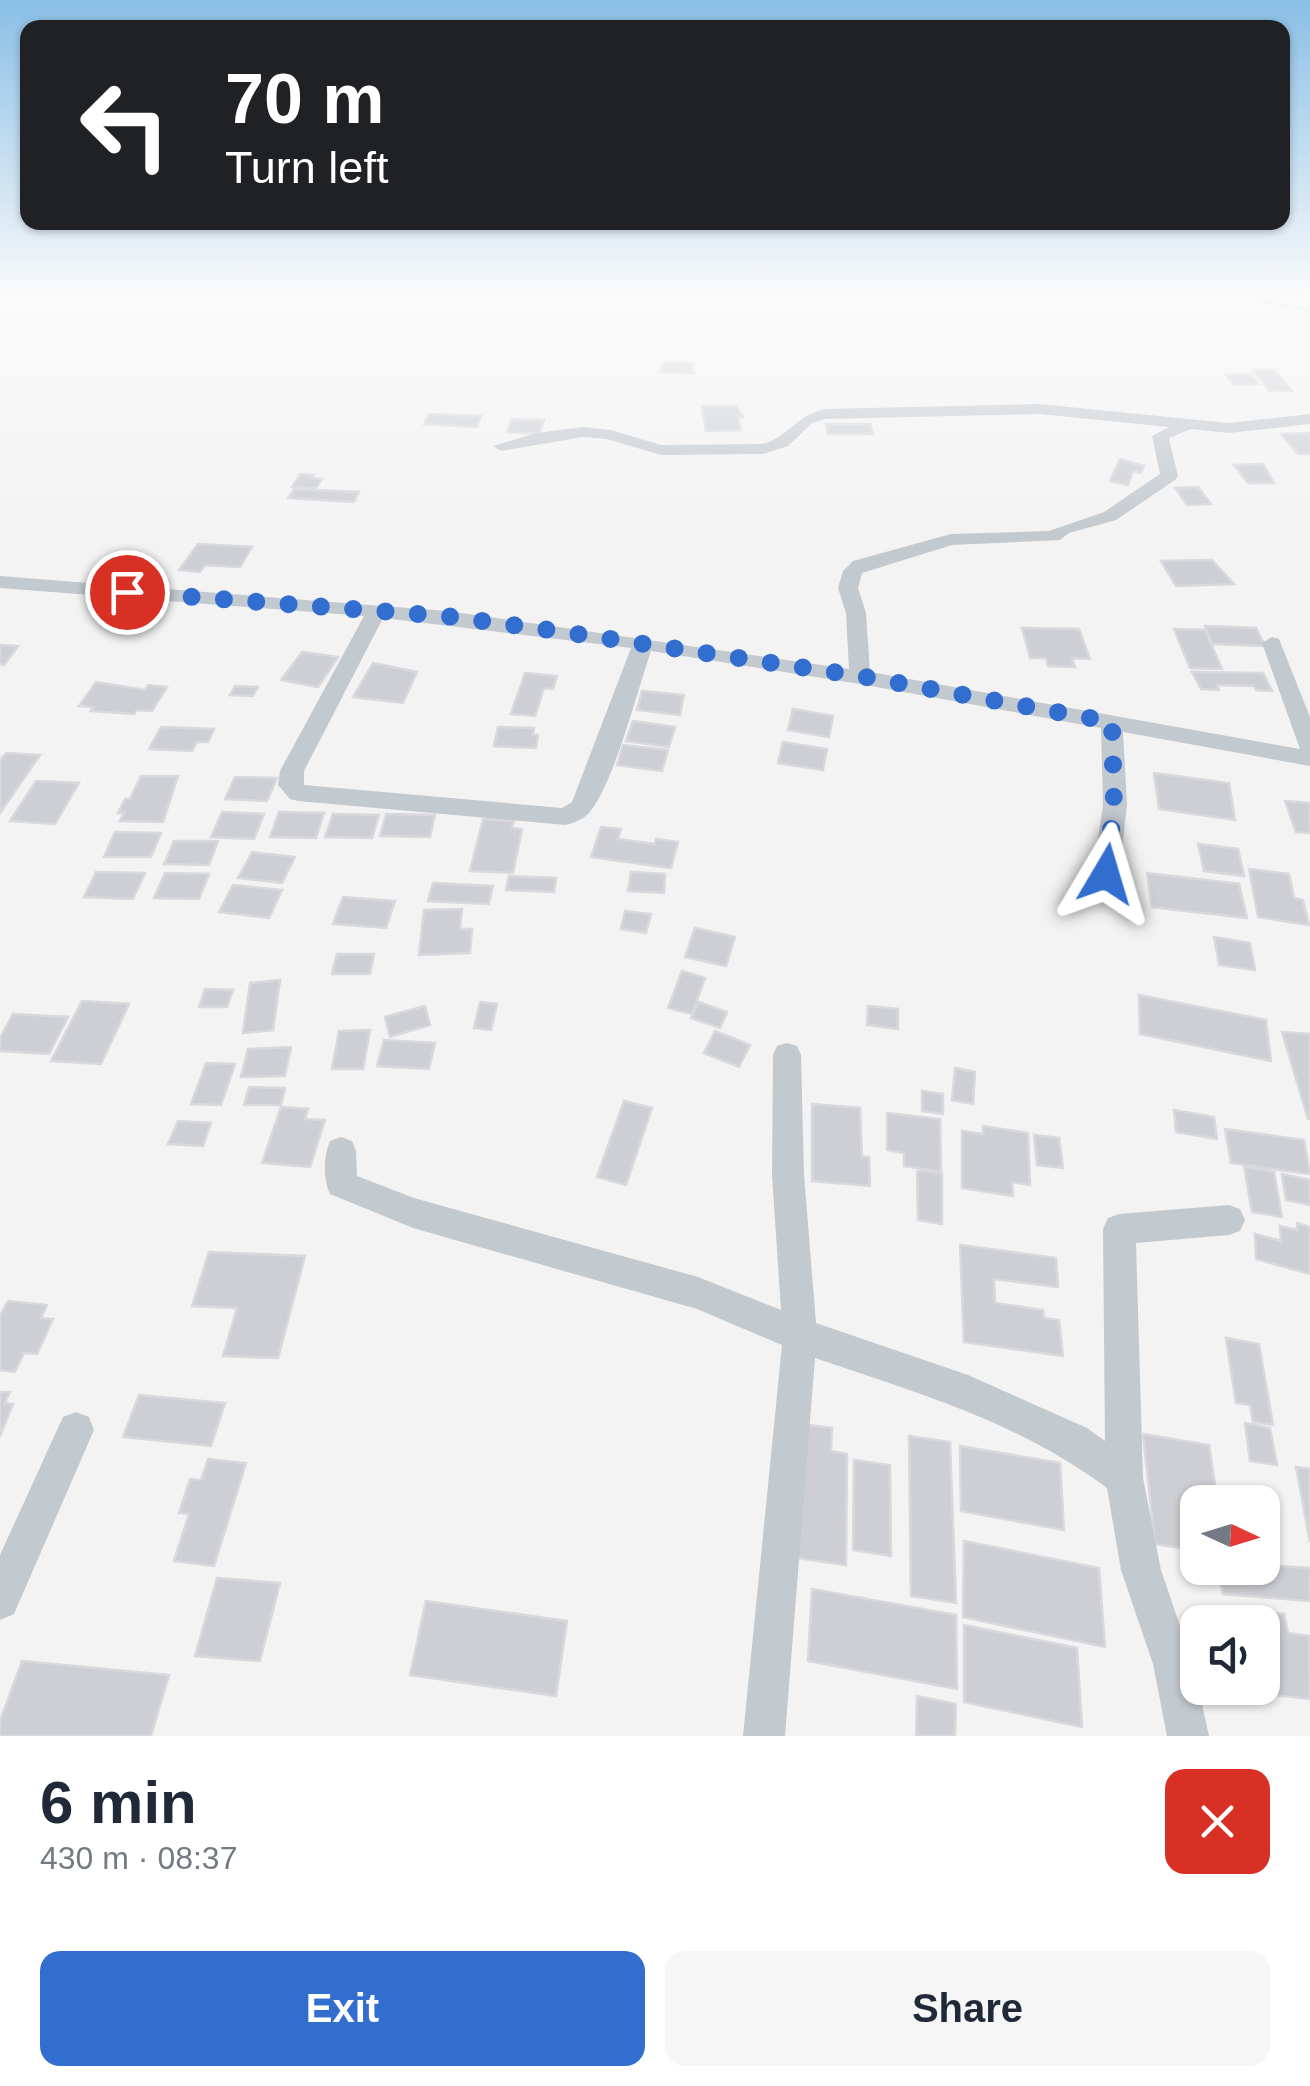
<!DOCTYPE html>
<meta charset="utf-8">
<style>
body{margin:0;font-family:Arial,sans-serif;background:#f6f6f7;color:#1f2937;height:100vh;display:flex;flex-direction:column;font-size:38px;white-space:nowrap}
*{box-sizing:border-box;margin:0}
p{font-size:32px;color:#747a83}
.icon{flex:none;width:55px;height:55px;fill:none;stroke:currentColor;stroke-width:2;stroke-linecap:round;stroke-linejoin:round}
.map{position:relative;height:1736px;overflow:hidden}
.drawer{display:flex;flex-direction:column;background:#fff;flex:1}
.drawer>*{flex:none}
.guide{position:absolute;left:20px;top:20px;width:1270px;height:210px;border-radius:20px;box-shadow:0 2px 8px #0004;background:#202124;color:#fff;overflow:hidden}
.needle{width:65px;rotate:94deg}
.fabs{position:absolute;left:1180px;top:1485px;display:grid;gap:20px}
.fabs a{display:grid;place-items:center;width:100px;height:100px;border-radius:20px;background:#fff;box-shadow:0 2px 8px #0004;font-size:50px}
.pin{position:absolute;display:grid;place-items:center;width:85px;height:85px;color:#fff;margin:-42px;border:5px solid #fff;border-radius:50%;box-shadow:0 2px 10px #0007}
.me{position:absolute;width:110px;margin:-55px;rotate:7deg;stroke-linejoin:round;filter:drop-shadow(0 0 8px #0008)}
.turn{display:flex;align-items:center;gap:35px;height:210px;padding:0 40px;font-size:45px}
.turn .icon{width:130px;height:130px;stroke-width:2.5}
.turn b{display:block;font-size:70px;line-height:85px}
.round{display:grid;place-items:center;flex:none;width:105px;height:105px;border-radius:20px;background:#f6f6f7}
.summary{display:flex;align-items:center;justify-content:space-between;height:170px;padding:0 40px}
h1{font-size:60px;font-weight:800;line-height:75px}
.cta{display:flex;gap:20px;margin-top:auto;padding:20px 40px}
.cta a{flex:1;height:115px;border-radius:20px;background:#326ecf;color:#fff;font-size:40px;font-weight:800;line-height:115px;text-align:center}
.cta a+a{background:#f6f6f7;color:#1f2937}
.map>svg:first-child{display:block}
</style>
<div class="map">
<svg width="1310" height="1736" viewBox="0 0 1310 1736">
<rect width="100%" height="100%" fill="#f4f3f3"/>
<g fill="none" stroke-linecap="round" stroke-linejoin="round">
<path stroke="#9bcfe2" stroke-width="4" d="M1218,293L1310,310"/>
</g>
<path fill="#cdcfd4" stroke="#d7d9dd" stroke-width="2.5" d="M664,362L692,363L693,374L661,372Z
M1253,370H1274L1292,391H1270Z
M1251,374L1259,384L1234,385L1226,375Z
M702,406H736L743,417H738L740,430L706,431Z
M429,414L481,416L477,427L424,424Z
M512,419L544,420L539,434L507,432Z
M826,424H870L873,434H828Z
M1310,433V454H1298L1281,434Z
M1120,459L1144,466L1141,473L1133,471L1128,485L1110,481Z
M1263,464L1274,483H1248L1234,465Z
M300,474L313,475L311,478L322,479L316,488L292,487Z
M1198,487L1211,504L1187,505L1175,488Z
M294,489L359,492L354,502L288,498Z
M198,544L252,547L240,567L205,565L200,572L179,570Z
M1212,560L1234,584L1176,586L1161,561Z
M1205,626L1256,628L1265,646L1212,644Z
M1022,628L1079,629L1090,659L1072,658L1075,667L1048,666L1046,658H1030Z
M1174,629L1205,630L1222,669L1190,668Z
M0,645L18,646L4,665L0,664Z
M302,652L338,657L318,687L281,680Z
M373,663L417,672L403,703L353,697Z
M1192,672L1263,673L1272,691L1256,690L1254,686L1217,685L1219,690L1201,689Z
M525,673L557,676L553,689L544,688L535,716L511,714Z
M96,682L145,690L148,685L167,687L152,711L137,710L134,714L91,711L94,707L79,706Z
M235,686L258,687L253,696L230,695Z
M642,691L684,695L680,715L637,710Z
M793,709L833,716L829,737L788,730Z
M633,721L675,727L669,747L626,741Z
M161,727L214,729L208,742H197L192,751L149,749Z
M498,727L534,728L533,735H538L536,748L494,746Z
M783,742L827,749L823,770L778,763Z
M623,745L668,750L662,771L617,765Z
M6,753L40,755L0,813V760Z
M1154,773L1229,783L1235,820L1159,809Z
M141,776H178L163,822L120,821L124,813H118L125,799H130Z
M235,777L277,778L267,801L225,799Z
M36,781L79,783L55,824L10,821Z
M1285,801L1310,803V833L1296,832Z
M222,812L264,814L254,839L211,837Z
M279,812L324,813L316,838L270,837Z
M333,814L379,815L372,838L325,837Z
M386,814L435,815L430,837L380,836Z
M483,819L514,821L512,828L522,829L513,873L470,871Z
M601,827L621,829L618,839L655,844L656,839L678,842L671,868L591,857Z
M115,832L161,833L151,857H104Z
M174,841H218L209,865L164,864Z
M1198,844L1238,849L1244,876L1204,871Z
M252,852L295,857L282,883L238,878Z
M1249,869L1289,874L1294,898L1303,900L1309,925L1258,917Z
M96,872L145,873L133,899L84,897Z
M631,872L665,874L664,893L628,891Z
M165,873L209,874L199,899L154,898Z
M1147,873L1239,884L1247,918L1152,907Z
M509,876L556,878L554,892L506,890Z
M433,883L493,886L489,904L428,901Z
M233,885L282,890L269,918L219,912Z
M343,897L395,901L386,928L333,924Z
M462,909L460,929H472L470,953L419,955L424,910Z
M625,911L651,914L646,933L621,929Z
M695,928L735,937L726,966L685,957Z
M1214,937L1250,943L1255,970L1219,965Z
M337,954H374L370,974H332Z
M682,971L705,978L692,1014L668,1008Z
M280,980L273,1030L243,1033L250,983Z
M205,989L233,990L227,1007H199Z
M1139,995L1266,1020L1271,1061L1140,1034Z
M82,1001L129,1004L101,1064L51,1061Z
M480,1002L497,1004L491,1030L474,1028Z
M699,1002L727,1012L720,1028L691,1018Z
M425,1006L430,1025L390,1037L385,1017Z
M868,1006L898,1009V1029L867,1025Z
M13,1014L68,1017L49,1054L0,1051V1038Z
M370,1030L363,1069H332L339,1031Z
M715,1031L750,1045L739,1067L704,1053Z
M1282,1032L1310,1034V1119H1308Z
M384,1040L435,1043L429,1069L377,1066Z
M291,1047L285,1076L241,1077L248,1049Z
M206,1063L235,1064L221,1105L191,1104Z
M955,1068L975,1072L973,1104L952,1100Z
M249,1087L285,1088L281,1105H244Z
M922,1091L943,1094V1114L922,1111Z
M624,1101L652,1108L626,1185L597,1177Z
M812,1104L860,1108L862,1157H869L870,1186L812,1181Z
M281,1107L308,1109L305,1119L325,1120L310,1167L262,1163Z
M1174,1110L1214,1117L1217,1139L1176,1132Z
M887,1113L940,1119L941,1172L904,1166V1153L887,1150Z
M178,1121L211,1123L203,1146L168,1144Z
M983,1126L1028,1133L1030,1185L1012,1182L1013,1196L962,1188V1131L983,1134Z
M1225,1129L1304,1140L1310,1174L1231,1163Z
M1034,1135L1059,1138L1063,1168L1037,1165Z
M1244,1166L1274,1172L1282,1217L1252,1212Z
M917,1170L942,1173V1224L918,1220Z
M1282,1174L1310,1180V1205L1286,1200Z
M1297,1223L1310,1227V1274L1256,1259L1255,1234L1281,1241L1280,1226L1297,1230Z
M960,1245L1056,1258L1058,1287L994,1279L995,1303L1043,1310L1044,1318L1059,1320L1063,1356L964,1342Z
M209,1252L305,1256L278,1358L223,1356L237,1308L192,1306Z
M8,1301L47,1305L41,1318L53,1319L37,1354L24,1353L15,1372L0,1370V1316Z
M1226,1338L1259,1344L1273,1425L1253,1422L1250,1405L1236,1403Z
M0,1392H10L5,1403L13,1404L0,1436Z
M139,1395L225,1403L211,1446L123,1437Z
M795,1423L832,1428L831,1451L847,1454L846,1565L790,1557Z
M1245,1423L1270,1428L1277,1465L1250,1461Z
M1143,1434L1209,1445L1217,1498L1228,1502H1198V1551L1155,1544Z
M909,1436L950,1442L956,1603L911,1596Z
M960,1446L1060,1463L1064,1530L961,1511Z
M208,1459L246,1463L214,1566L174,1561L189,1514L179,1513L190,1479L201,1480Z
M854,1460L890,1465L891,1556L853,1550Z
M1296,1467L1310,1469V1542Z
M964,1541L1099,1568L1105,1647L963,1617Z
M1262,1565L1310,1568V1601L1223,1594L1217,1568Z
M217,1578L280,1583L260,1661L195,1656Z
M812,1589L956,1615L957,1689L808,1661Z
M426,1601L567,1621L556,1696L410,1675Z
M1240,1610L1284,1614L1288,1633L1309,1636L1310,1699L1258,1693L1257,1688H1262V1622H1243Z
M964,1625L1077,1648L1082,1727L964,1702Z
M22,1661L169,1675L151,1736H0V1721Z
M917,1696L956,1704L955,1736H916Z"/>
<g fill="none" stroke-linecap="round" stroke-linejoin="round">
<path fill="#c2c9cf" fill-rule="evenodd" d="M1039,404L1229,423L1310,414V424L1229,433L1191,429L1169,438L1178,476L1175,480L1116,520L1069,533L1060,540L952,545L862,573L858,588L866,613L870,672L1300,749L1262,643L1272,637L1279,639L1310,717V766L1123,732L1127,805L1119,874L1115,881H1097L1093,874L1103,805L1101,728L860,684L651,651C638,688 612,791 587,815C581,820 573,823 566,825L298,801L290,799L278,785L280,771L364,616L0,588V576L447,611L849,669L846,613L838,588L843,571L853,561L951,534L1049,531L1104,512L1160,474L1152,436L1169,427L1039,414L825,419L812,423L788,446L763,454L661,455L607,439L583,437L501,451L493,446L536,433L583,427L611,430L661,445L763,444C788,437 798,414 825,409ZM383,618L631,648L572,802L562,808L304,785V771Z
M787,1043L797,1046L801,1055L804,1175L816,1323L968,1375L1087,1428L1105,1441L1103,1229L1108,1218L1119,1214L1229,1205L1240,1209L1245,1220L1240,1231L1229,1235L1136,1243L1143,1478L1161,1570L1193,1664L1209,1736H1167L1153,1664L1121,1570L1107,1488C1019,1422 918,1393 815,1358L785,1736H743L782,1345L697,1309L413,1228L330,1194C323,1179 323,1157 330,1141L341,1137L352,1141L356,1151L357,1176L414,1198L698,1277L781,1310L772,1175L773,1055L777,1046Z
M76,1412L89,1417L94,1430L14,1614L0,1620V1555L63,1417Z"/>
</g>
<linearGradient id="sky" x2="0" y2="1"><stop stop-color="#89bfe6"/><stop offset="0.55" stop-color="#fafafa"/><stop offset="1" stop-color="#fafafa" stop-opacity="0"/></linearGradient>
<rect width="1310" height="536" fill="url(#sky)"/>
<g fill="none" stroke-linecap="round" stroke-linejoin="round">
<path stroke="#326ecf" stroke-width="18" stroke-dasharray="0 32.4" d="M127,592L446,616L564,632L860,676L1112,722L1114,805L1106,874"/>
</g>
</svg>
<div class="fabs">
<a><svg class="needle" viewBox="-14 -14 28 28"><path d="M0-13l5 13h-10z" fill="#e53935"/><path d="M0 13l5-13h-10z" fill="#747a83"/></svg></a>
<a><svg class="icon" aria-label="sound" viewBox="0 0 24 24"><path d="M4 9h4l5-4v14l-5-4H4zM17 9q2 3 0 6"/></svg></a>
</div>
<div class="pin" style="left:127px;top:592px;background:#d93025"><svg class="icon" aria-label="arrive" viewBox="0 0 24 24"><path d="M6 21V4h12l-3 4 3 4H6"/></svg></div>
<svg class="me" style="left:1106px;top:874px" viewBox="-20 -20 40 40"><path d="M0-17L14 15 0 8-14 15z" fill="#326ecf" stroke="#fff" stroke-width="4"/></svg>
<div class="guide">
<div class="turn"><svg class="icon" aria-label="left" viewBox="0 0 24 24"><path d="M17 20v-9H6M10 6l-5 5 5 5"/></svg><div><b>70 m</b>Turn left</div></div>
</div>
</div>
<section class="drawer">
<div class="summary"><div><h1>6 min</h1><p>430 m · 08:37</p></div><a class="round" style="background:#d93025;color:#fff"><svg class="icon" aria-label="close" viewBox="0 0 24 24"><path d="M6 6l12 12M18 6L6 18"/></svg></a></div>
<div class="cta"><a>Exit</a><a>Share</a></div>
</section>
